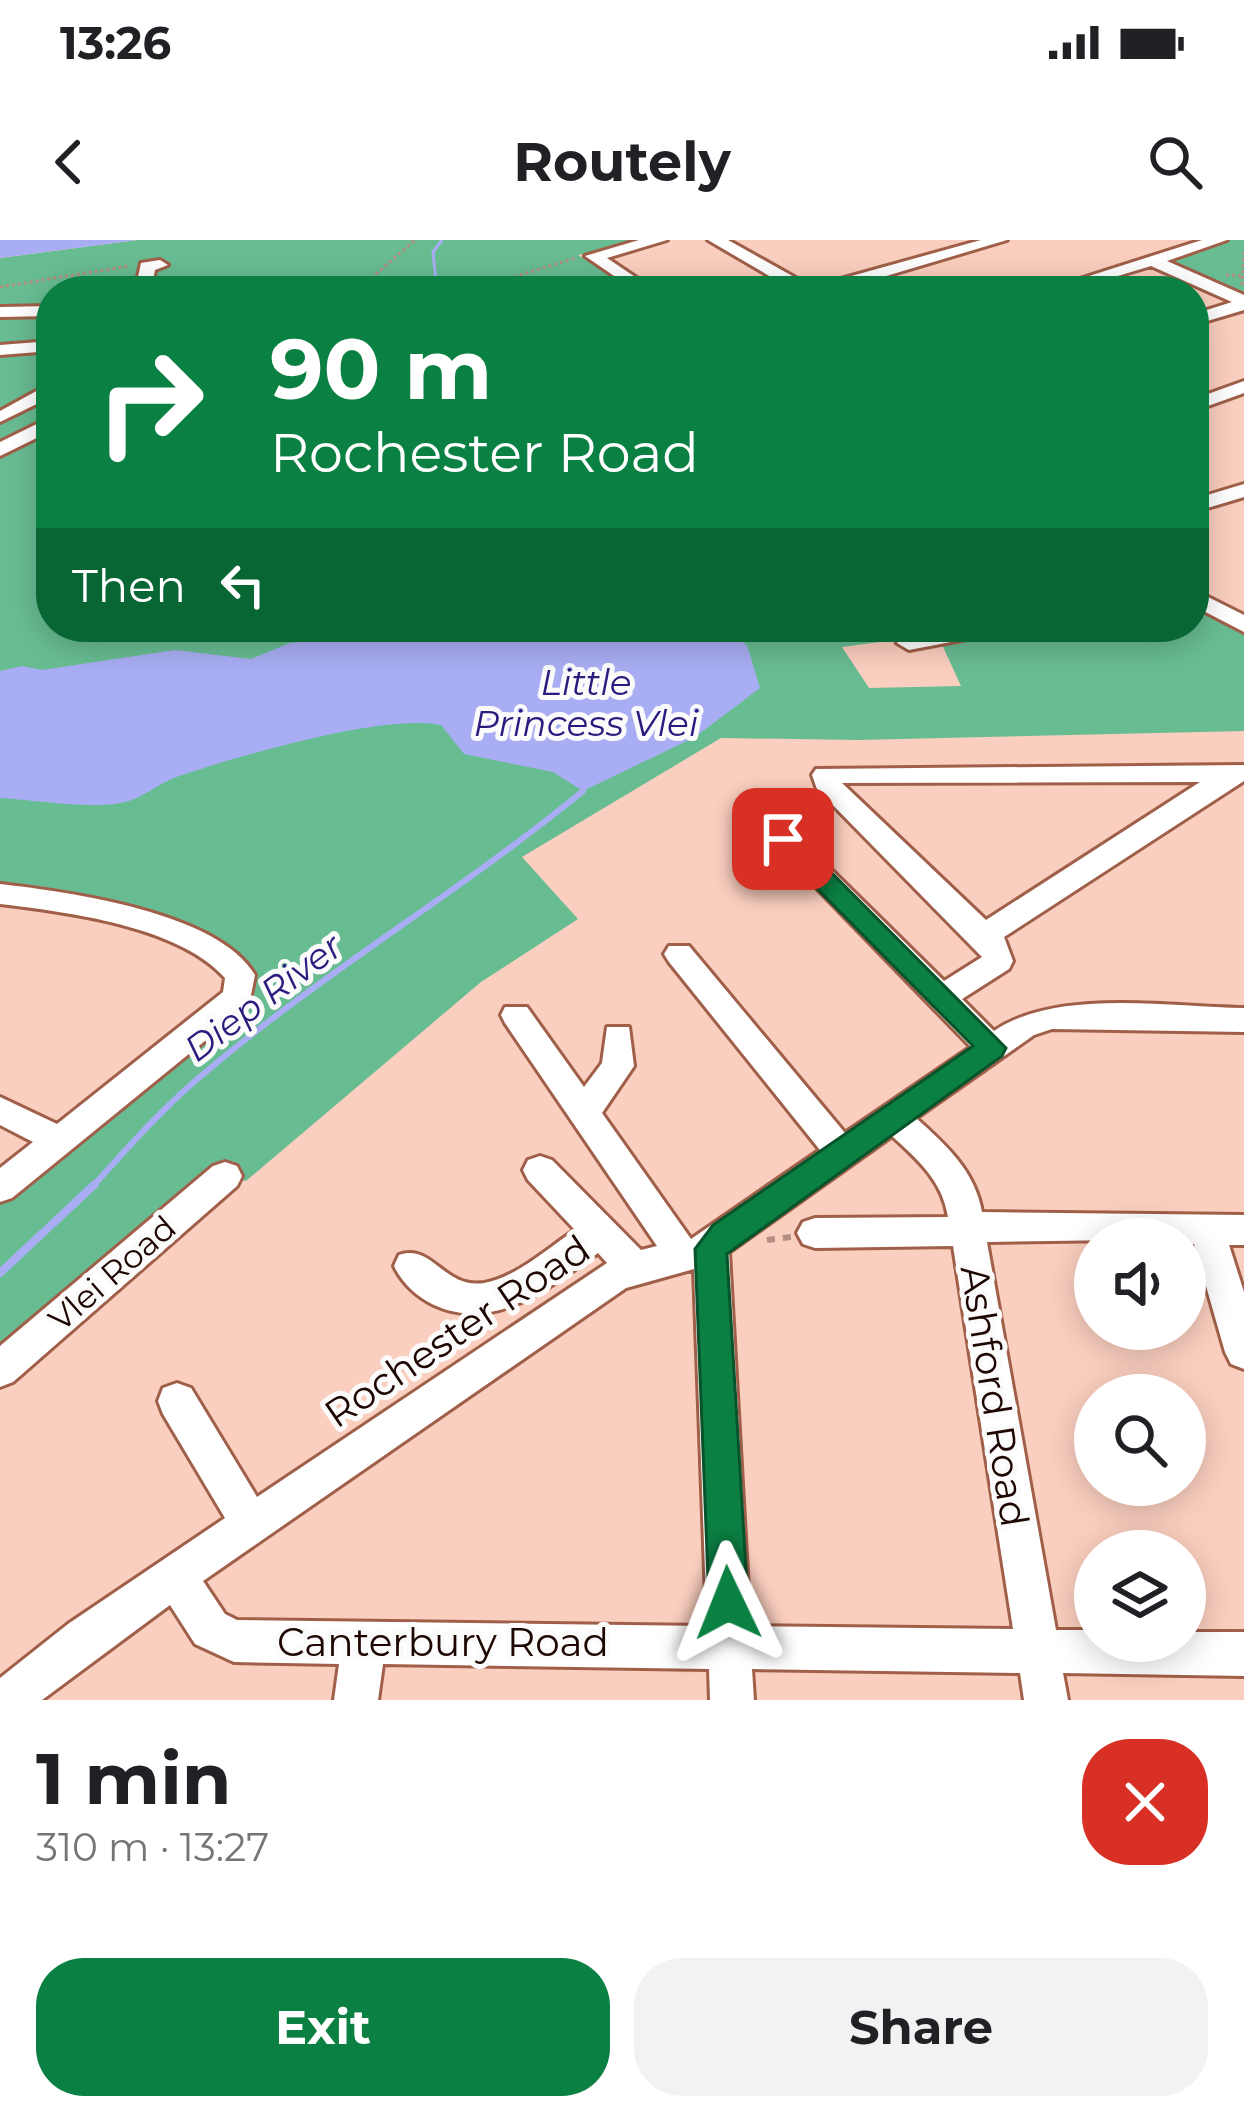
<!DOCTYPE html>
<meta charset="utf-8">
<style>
body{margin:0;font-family:Montserrat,sans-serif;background:#f2f2f2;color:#202124;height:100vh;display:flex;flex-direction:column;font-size:45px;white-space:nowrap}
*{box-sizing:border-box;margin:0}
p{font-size:39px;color:#757577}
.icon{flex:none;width:66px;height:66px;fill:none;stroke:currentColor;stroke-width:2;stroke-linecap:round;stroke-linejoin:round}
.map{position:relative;height:1460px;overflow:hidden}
.details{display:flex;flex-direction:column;background:#fff;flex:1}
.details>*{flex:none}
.guide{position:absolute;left:36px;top:36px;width:1173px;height:366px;border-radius:48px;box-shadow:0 6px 30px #0003;background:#0b8043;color:#fff;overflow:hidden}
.controls{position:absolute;left:1074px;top:978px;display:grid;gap:24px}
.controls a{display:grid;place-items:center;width:132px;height:132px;border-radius:50%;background:#fff;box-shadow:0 6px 30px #0003;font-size:60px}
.pin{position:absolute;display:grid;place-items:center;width:102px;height:102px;color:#fff;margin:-51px;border-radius:24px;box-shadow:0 6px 18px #0006}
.me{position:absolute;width:132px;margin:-66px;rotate:358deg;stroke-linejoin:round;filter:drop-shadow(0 0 9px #0008)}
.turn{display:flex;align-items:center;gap:42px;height:252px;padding:0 36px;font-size:54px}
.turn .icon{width:156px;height:156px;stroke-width:2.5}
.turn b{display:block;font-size:84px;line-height:102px}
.then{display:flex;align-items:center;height:114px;padding:0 36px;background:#0003;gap:24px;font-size:45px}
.round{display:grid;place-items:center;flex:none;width:126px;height:126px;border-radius:48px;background:#f2f2f2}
.headline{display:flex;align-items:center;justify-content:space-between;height:204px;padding:0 36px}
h1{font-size:72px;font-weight:700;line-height:90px}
.button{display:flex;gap:24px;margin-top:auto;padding:24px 36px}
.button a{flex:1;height:138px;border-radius:48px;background:#0b8043;color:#fff;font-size:48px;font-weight:700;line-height:138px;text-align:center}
.button a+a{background:#f2f2f2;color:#202124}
.status{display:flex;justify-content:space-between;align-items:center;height:84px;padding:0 60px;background:#fff;direction:ltr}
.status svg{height:33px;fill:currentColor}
header{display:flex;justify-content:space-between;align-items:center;height:156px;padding:0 36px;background:#fff;font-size:54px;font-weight:700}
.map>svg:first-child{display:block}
</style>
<div class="status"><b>13:26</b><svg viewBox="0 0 49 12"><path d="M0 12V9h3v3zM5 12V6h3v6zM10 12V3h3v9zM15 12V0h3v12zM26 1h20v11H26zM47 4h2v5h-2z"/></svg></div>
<header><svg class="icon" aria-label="back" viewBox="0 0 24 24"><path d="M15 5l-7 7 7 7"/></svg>Routely<svg class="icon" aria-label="search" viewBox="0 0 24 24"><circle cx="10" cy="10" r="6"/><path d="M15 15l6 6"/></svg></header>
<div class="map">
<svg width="1244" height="1460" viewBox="0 0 1244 1460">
<rect width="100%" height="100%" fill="#fbcfbf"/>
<path fill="#68bc92" d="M137,0H648L578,15L640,51H51V387H879L887,401L842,407L869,448L961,446L934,387H1194V363L1244,391V491L858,500L721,498L522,617L578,679L481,742L246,941L224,936L0,1130V959L244,739L142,682L0,655V18Z
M1228,0H1244V58L1167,21Z"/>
<path fill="#a9aef4" d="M0,0H137L0,18Z
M449,387H718L747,405L760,448L695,497L583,551L553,532L464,514L441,485C384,473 239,516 179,536C158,543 143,559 121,563C86,569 37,560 0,558V431L22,426L42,430L175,410L251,419L290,403L360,396L419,394L441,399Z"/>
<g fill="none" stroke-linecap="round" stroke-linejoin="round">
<path stroke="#a9aef4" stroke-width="3" d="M437,51L433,12L442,0"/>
<path stroke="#a9aef4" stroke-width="6" d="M92,947C125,911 157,874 194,842C316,736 458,654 583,551V546"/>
<path stroke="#a9aef4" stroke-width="8" d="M0,1033L95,944"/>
<g stroke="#a05f48" stroke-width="6">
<path id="minor" d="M639,0H667L607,18L656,51H636L585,16Z
M708,0H728L812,47L981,0H1007L836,51H795Z
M1202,0H1227L1167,21L1244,55V70L1194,85V74L1232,62L1151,26L1068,51H1042Z
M160,20L168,25L155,30L151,51H135L141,23Z
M196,45L204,50L155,51L163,46Z
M51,66V76L0,77V67Z
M51,101V111L0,115V105Z
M1244,141V153L1194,171V159Z
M51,143V157L0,182V171Z
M51,177V191L0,216V202Z
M1244,244V257L1194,272V259Z
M1194,350L1244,375V392L1194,366Z
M956,387H1005L993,394L909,410L897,403L901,398Z
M1244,525V541L1004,697L1013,721L1009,729L962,759L994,791C1057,748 1169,767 1244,768V792L1052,789L1034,795L916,878C946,905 975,931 982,972L1244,975V1005H1229L1244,1052V1129L1231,1124L1225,1112L1194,1004H1185V999L987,1002L1056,1390H1095V1401H1185V1392H1244V1436L1063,1433L1068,1460H1024L1020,1433L752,1429L754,1460H710L709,1429L383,1424L378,1460H334L339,1424L234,1422L195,1404L170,1365L42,1460H0V1438L68,1384L225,1278L163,1174L158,1161L163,1148L177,1143L191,1148L257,1257L607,1023L598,1013C549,1047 496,1093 434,1065C417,1057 402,1043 394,1026L399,1015C433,1003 443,1049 484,1043C517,1037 548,1008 575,990L528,940L523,930L528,920L540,916L552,920L641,1010L657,1006L505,783L501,775L505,767H527L584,847L602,823L607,787H629L634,826L602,873L691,999L820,910L669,722L664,714L669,706H689L845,893L971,807L769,599L773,592H793L944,741L982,717L817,549L812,535L816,529ZM1200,542L986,680L842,543ZM892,896C918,920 942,940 948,977L815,978L803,982L797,993L803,1004L815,1008L953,1006L1013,1389L750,1386L729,1012ZM694,1029L707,1386L237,1380L225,1374L203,1341L626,1048Z
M0,644C69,652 218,672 255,735L249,765L12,958L0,962V928L33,902L0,885V857L57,884L223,752L225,738C179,686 67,672 0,664Z
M225,922L237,926L242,936L237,946L13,1142L0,1147V1106L213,926Z"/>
</g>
<path stroke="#b38e81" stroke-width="3" stroke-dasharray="3 3" stroke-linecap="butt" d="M1226,35L1244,36
M1242,45L1244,12
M362,46L415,0
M0,47L129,26
M293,51L497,42L576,18"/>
<path stroke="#b38e81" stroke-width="6" stroke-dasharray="8 8" stroke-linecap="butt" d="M767,1000L791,997"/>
<use href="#minor" fill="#fff" fill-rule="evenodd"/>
</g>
<path fill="#0b8043" stroke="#07532c" stroke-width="3" d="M783,591L792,593L1006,808L1002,816L727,1014L748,1363L742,1377L728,1382L715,1377L709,1363L695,1009L713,985L973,806L774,605L771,599L774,593Z"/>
<g text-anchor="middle" stroke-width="10" stroke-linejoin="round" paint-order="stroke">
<g font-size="33" fill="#1d0601" stroke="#fbfbfb">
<text transform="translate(112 1033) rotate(-41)" y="12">Vlei Road</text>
</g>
<g font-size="36" font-style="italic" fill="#2b1b7e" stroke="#fbfbfb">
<text x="586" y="455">Little<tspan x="586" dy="41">Princess Vlei</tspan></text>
<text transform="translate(263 757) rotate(-37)" y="13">Diep River</text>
</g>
<g font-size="39" fill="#1d0601" stroke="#fbfbfb">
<text transform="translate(457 1091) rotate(-34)" y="14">Rochester Road</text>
<text transform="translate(995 1156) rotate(81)" y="14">Ashford Road</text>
<text x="443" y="1416">Canterbury Road</text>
</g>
</g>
</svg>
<div class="controls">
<a><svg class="icon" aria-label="sound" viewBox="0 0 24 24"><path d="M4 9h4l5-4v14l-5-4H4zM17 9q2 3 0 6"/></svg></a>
<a><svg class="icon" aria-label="search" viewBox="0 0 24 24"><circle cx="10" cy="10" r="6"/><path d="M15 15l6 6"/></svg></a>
<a><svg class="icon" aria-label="layers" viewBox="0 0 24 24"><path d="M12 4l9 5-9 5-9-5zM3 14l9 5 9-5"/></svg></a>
</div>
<div class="pin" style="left:783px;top:599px;background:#d93025"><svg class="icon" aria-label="arrive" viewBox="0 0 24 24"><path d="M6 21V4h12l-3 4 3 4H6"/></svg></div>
<svg class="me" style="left:728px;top:1363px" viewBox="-20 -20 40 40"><path d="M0-17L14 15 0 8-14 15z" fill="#0b8043" stroke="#fff" stroke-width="4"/></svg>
<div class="guide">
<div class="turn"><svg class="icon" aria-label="right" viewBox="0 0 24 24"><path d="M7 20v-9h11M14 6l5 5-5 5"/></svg><div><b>90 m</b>Rochester Road</div></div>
<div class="then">Then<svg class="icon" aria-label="left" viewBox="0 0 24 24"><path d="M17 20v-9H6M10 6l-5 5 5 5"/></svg></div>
</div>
</div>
<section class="details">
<div class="headline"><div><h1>1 min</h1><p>310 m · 13:27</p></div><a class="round" style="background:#d93025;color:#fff"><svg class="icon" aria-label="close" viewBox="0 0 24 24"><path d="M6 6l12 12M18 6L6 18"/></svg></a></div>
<div class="button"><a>Exit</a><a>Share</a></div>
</section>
